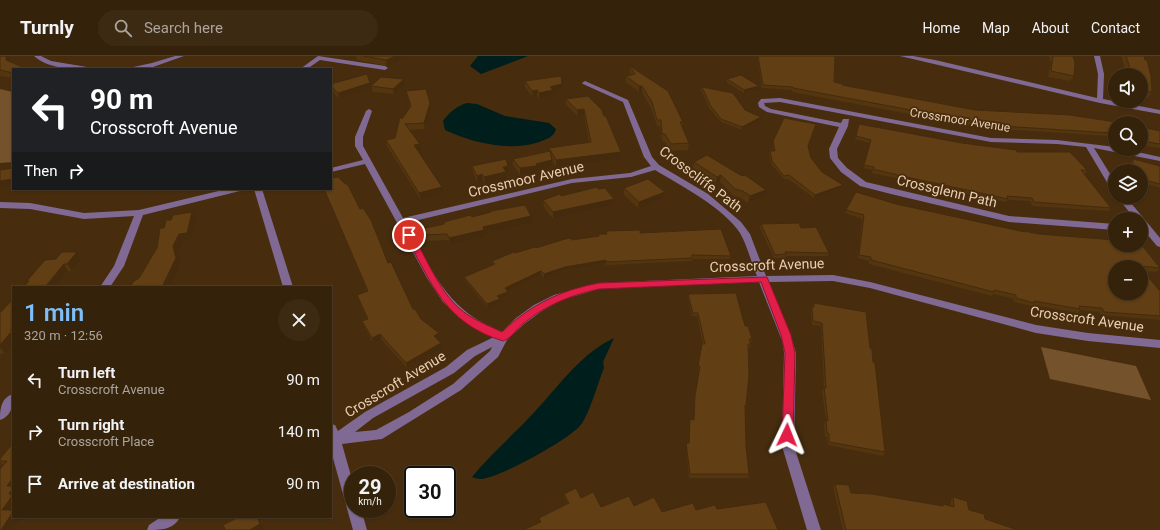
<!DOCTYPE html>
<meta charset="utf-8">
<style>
body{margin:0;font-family:Roboto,sans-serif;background:#3d2a13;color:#f1f3f6;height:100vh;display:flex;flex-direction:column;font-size:15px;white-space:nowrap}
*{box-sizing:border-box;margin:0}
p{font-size:13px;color:#aaa49c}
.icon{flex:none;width:22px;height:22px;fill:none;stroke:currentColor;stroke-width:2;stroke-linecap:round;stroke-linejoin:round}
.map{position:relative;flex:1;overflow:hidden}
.panel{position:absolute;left:12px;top:230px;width:320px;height:232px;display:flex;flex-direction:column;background:#35220a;border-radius:0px;box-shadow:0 1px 3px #0004,0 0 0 1px #4f3f2b}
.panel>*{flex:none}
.hud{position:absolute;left:12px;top:12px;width:320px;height:122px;border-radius:0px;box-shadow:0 1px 3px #0004,0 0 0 1px #4f3f2b;background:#202124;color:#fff;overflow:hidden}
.tools{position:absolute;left:1108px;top:12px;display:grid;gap:8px}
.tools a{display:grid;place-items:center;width:40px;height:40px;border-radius:50%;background:#35220a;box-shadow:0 1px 3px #0004,0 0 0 1px #4f3f2b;font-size:20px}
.speed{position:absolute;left:344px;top:410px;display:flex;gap:8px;font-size:20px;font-weight:700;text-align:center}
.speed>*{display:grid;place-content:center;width:52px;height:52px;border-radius:50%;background:#35220a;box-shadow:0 1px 3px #0004,0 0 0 1px #4f3f2b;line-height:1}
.speed small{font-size:10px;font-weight:400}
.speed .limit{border:2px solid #111;border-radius:6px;background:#fff;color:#111}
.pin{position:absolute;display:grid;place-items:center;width:34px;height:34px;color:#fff;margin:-17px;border:2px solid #fff;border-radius:50%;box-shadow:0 1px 4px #0007}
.me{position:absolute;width:44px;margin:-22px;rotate:2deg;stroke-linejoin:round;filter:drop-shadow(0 0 3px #0008)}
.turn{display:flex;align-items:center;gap:14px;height:84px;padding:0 12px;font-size:18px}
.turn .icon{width:52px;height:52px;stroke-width:2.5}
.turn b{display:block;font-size:28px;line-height:34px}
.then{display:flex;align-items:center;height:38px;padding:0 12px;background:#0003;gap:8px;font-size:15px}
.round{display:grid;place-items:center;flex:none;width:42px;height:42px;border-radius:21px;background:#3d2a13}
.overview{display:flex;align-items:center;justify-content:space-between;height:68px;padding:0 12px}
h1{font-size:24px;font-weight:600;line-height:30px;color:#7ebef9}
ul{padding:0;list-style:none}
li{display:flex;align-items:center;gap:12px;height:52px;padding:0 12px}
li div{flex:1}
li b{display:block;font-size:15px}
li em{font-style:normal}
header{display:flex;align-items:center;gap:24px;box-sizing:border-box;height:56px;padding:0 20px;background:#35220a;border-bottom:1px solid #4f3f2b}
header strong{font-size:19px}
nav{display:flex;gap:22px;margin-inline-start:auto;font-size:14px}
.search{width:280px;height:36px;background:#3d2a13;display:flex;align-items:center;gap:10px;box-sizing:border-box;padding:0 14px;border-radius:22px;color:#aaa49c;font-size:15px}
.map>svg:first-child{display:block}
</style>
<header>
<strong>Turnly</strong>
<div class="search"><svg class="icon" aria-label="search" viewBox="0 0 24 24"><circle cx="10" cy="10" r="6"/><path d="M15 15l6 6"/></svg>Search here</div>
<nav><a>Home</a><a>Map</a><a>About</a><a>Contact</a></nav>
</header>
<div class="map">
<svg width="1160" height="474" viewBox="0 0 1160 474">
<rect width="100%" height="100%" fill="#472d0e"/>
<path fill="#74522c" d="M0,33L13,36V106L0,107Z
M1041,291L1136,310L1151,344L1050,323Z"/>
<path fill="#001e1c" d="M478,0H528L481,18L470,10Z
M467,47L477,48L505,60L549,67L556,73C554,81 547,83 539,86C510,96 473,87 445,74L443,65C449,57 456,50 467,47Z
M614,282L603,306L604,312C598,326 589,361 579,371C564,386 501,421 481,423C478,423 475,422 472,421C492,396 517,376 538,352C561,327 582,297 614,282Z"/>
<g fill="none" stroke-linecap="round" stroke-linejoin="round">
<path fill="#806a94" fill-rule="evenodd" d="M34,0H41L51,5L87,11L90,13C72,13 48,13 34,0Z
M175,0H184L153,11L124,13L152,7Z
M318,0L385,10L388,12L385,14L320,4L307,13H300Z
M900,0H913L935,4L1097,42L1098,18L1094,0H1100L1104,18L1103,43L1160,54V58L1100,47Z
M585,25L628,44L652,101L659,109L708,138L741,166L750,178L766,220L833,219L870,226L1036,269L1088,277L1160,284V292L1088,285L1036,277L870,232L833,225L769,226L793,287L796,297L794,390L821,474H807L782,390L784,297L783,287L759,226L599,233L561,244L542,255L524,268L507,284L498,301L461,334L382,383L342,388L353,427V453H361L367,474H353L331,395V368L335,369L338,375L365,356L446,311L467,294L494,281L466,267L443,246L427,222L365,108L331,116V112L363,104L355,90V81L366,55L369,53L372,55L363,81V90L403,162L572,123L630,117L651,110L644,101L623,46L583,28L582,27ZM655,114C680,129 724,152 740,177C747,189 751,206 757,220L599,227L554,239L534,249L516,262L502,276C489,270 475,264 464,254C437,232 422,196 406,167L572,127L631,121ZM492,291L490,295L453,328L409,356L376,374L355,376L373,362L454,317L475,300Z
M780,42L991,82L1057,84L1115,91V93H1124L1160,101V105L1094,92L1115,126V135L1111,133L1086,91L1057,88L991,86L780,46L764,47L765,50L771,53L841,67L843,63H849L848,70L837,93L838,102L847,112L866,126L1009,160L1115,168V174L1009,166L891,138L860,130L841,116L830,102L829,93L839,71L767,56L759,51L758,47L761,43Z
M227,133H241L240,135L143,159L124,210L110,231H100L114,210L134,160L84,163L30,153L0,152V146L30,147L84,157L139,154Z
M254,133H262L293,231H283Z
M1117,141H1126L1160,182V191L1157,190L1141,171V163H1135Z
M13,338C13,349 12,360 0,364C0,353 1,342 13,338Z
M161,461H180C174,474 160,474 147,474L149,469Z"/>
</g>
<path fill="#533510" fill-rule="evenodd" d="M0,0L10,5L13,13V22L0,20Z
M356,0H411L387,10L357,4Z
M757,0H835L834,26L842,29L975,54L1115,67V83L1109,82V80L999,73L998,71L968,69L792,36V34L762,32Z
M1049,0H1073L1074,20L1070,25L1048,21L1051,7Z
M1121,0H1144L1152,36L1148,42L1141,41V19H1127Z
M630,10L683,66L682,71L689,87L688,94L670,95L664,85H662L660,70H657L651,52L642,36H639L626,26V20L632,19L630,16Z
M404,23L405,29L394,38L373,36L371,30Z
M727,23L759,30L758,33L744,37L726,26Z
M525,25L562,28V34L553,36V40L539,43L537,40L533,41L525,31Z
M331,30L371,33L339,43L331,34Z
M702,31L745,54L761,64L742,74L721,66L709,52L701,34Z
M406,35L431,53L425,73L410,74L421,94L418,95L443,137L421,144L387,90L386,84L395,82L402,63L410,50Z
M566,43L604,60L621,96L620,103L556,111L552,104V110L537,114V116L520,119L513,109V103L549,95V92L589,86L584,59L578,60L566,49Z
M816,68L808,90L811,102L822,116L842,132L814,142L788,123H784L772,109L769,98L770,95H774L773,89V85Z
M859,68L962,87L1017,96L1087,114L1085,118H1084L1111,152L1109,155L1032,150L1030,145L1007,144L1006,146L900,123L872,117L873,114L863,112L870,87L855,83Z
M1141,71L1160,75V92L1141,89Z
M1133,103L1160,110V132L1141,126V115H1125V111L1127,108L1131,109V106Z
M694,106L764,141L748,147L741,142L734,140L720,126L716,127L693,112Z
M472,110H508V116L506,117L507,123L485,128L483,125L478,127L473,116Z
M624,132L664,142L638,152L624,139Z
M324,133H331L360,153L413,253L421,263L439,277L440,282L438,283L442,292L407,312L381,283L373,287L364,270L362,265L367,263L357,239L367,235Z
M598,133L614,143L613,149L553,163L544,151L543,144Z
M896,148L1024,176V175L1160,212L1157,216L1143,215L1159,234H1160V264L1102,259L1099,256L1080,254L1078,257L1033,249L1032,250L1014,246V243L993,238L992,240L869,208V205L858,202L862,163L845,157L846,154ZM1115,211H1141V237Z
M472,161L532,167L485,178V181L450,189L448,184L423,185L421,179Z
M761,168L801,172L829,197L828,200H786L785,202H774L760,172Z
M606,175L640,177L731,200L730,203H692V205L606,209V207L565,214L544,222L541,218L507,235L508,239L500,242V246L488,252L465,224L464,221L493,209L492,205L515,197L536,192L572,184L599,180L606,178Z
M56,203H81L72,215H68L55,231H24L27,227L26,226Z
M688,238L745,270L752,283L750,291L749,292L746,350L745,353L746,390L749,418L748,422H689L686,390V387H689L690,363H694V343L700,314L698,313L702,288H703L697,260H692L688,242Z
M814,247L870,292L873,306L885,396L883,400L828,389L827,381H825L824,368L826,364L822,335L824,331L821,270L812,269L811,255Z
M0,257L5,297H2L0,299Z
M13,387V461H22L13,474H0V413L3,409L0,406V403Z
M835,428L851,437L942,450L943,448L951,450V444L953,441L969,454L985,463L1018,474H843L833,431Z
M564,438L581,442L601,451L634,450L662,456L717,453L540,466L539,462L568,448L564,441Z"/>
<path fill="#442b0d" d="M6,0H10V9L6,4Z
M396,0H411L387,10L386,4Z
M404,23L405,29L394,38L393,33Z
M370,27L371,33L339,43L338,37Z
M562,28V34L553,36V40L539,43V37L550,31Z
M639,30H642V36H639Z
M759,30L758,33L744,37V34Z
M537,34V40L533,41L532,35Z
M430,47L431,53L425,73L424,67Z
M584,53V59L578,60L577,54Z
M761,61V64L742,74V71Z
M331,85L332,88V96H331Z
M420,88L421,94L415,95L414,89Z
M621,96L620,103L556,111V104Z
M552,104V110L537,114V116L520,119V112Z
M508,110V116L506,117L507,123L485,128L484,121L503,111Z
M482,118L483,125L478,127L477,120Z
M721,119L720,126L716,127L717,121Z
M12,123L13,125V130L0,132V125Z
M843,129L842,132L814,142L815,139Z
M442,131L443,137L421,144L419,137Z
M766,134L764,141L748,147L750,140Z
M665,136L664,142L638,152L639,146Z
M614,143L613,149L553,163V156Z
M192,156L196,163L190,183L183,185L177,197L180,208L170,231H162L173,190L179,178Z
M531,160L532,167L485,178V181L450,189L449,182L483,171Z
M77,196L81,203L72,215L67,208Z
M606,204V207L565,214L544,222V218L565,211Z
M64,208L68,215L55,231H45Z
M541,215V218L505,236V232Z
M508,236V239L498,243L497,240Z
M500,243V246L488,252L487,248Z
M13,271V288L5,297L0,292V289Z
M439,277L440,282L436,285L434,280Z
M380,278L381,283L373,287L372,282Z
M441,287L442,292L407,312L406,307Z
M13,422V461H22L13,474H1L2,454L9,438L7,430Z
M257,461H258L264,474H250Z"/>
<path fill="#613e13" stroke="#442b0d" d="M0,0H6V4L27,13H13V17L0,14Z
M363,0H396L386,4Z
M758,0H835L834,26L843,28L842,29L975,54L1070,59L1122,67H1115V80L1111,79V77L1001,70L1000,68L970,65L793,32V31L763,29Z
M1053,0H1073L1075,6L1074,20L1051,15Z
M1126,0H1144L1145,4H1147L1151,20L1152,36L1141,34V19H1132Z
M630,10L668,35L683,66H680L689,87L671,88L665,78H662L661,64H657L652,46L642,30H639L626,20L635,18Z
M367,18L370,27L338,37L331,30V28Z
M741,19L759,30L744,34L727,23Z
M561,20L562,28L550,31L553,34L539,37L537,34L532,35L525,25Z
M381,21L404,23L393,33L371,30Z
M702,31L733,37L745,54L761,61L742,71L721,63L710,49Z
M426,33L430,47L424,67L405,68L420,88L414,89L442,131L419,137L386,84L395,82L400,61L402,63L411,50L406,35Z
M588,40L602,54L604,60H606L621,96L556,104L549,92L591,86L584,53L577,54L566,43Z
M784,62L816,68L808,90L811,102L822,116L843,129L815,139L789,119L784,120L772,105L770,95H775L773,85Z
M859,68L962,87L1016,94L1017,96H1070L1087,114H1081L1111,152L1034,146L1032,142L1007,140L1008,143L902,120L873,113L874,111L864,109L871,84L856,80Z
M1141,71L1160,75V88L1141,85Z
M550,95L552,104L536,108L537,110L520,112L513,103Z
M707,99L742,120L745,119L766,134L750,140L743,135L735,133L721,119L717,121L694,106Z
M506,103L508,110L503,111L506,116L484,121L482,118L477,120L472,110Z
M1133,103L1160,110V128L1141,123V115H1128L1127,108L1133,109Z
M13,112V123L0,125V114Z
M338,121L344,127L348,129L360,153L363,152L371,164L388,207L391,206L413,253H415L421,263L439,277L434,280L441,287L406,307L380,278L372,282L362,265L368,263L357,239L368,235L324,133H331V122Z
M648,123L665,136L639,146L624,132Z
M597,131L598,133L605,132L614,143L553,156L543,144L560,138L561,140Z
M856,136L896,148L1025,176L1024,175L1039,178L1115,184V189H1141V188L1160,212L1139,210L1140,211H1115V237H1141V212L1159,234H1160V260L1104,256L1102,252L1079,250L1080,253L1034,245V247L1016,242V239L994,234V236L871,204V201L859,199L864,159L846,154Z
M525,149L531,160L483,171L484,174L449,182L447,178L421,179V173L444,168V166L470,159L472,161L491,156V155Z
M192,156L187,177L179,178L173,190L176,202L162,231H130L133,226L139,222L157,192L160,172H164L166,164H171L173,159Z
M799,167L801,172L816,171L829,197L785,196L786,198L775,199L761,168Z
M721,173L731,200L692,199V202L606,206V204L565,211L544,218L541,215L505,232L508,236L497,240L500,243L487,248L464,221L495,208L492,205L514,196L515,197L535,191L536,192L565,183L571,182L572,184L599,180V178H607L606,175L640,174V177Z
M62,196H77L67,208H64L45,231H24L29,225L26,226L45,204L56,203Z
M736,237L745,270H748L752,283H749L751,288H748L749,318L746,350L745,349L746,390L749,418H690L686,387H689L690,363L694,364L695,340L700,310H698L702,288H705L698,257H693L688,238Z
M13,243V271L10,274H13L0,289V257Z
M814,247L866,256L870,292L872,293L873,306L875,307L885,396L829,386V378L827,377L826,364L828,365L824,331L826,332L822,267L813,265L812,251H814Z
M13,387V422L7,430H13V432L9,438H13V439L2,454H13V456L1,474H0V413L7,405H0V403Z
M835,428L849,429L851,437L872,438L943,450V448L954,451L953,441L967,445L969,454L984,458L985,463L1018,474H846Z
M576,432L581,442L593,436L601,451L629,440L634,450L654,441L662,456L693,447L696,454L715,449L717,453L766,446L778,474H523L541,466L539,462L569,447L564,438Z
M239,461H257L260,468L250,474H223L225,473L223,469Z"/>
<path fill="#e11d48" stroke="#92132f" d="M409,177L413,179C426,202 440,236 459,252C471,263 487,269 502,276C530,249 561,234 599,227L767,221L791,279L795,297L793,379L791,382H783L782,379L785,297L781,279L761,226L599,233C571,239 546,249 524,267C517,272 512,282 503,285C445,267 432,228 405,179Z"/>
<g text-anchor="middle" stroke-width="3.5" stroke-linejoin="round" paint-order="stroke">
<g font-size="12" fill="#ebcfb3" stroke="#472d0e">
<text transform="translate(960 64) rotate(9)" y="4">Crossmoor Avenue</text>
</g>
<g font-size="14" fill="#ebcfb3" stroke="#472d0e">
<text transform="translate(526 123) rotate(-13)" y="5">Crossmoor Avenue</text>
<text transform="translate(701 123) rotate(37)" y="5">Crosscliffe Path</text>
<text transform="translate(947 135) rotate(13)" y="5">Crossglenn Path</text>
<text transform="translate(767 209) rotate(-2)" y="5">Crosscroft Avenue</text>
<text transform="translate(1087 263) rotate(8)" y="5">Crosscroft Avenue</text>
<text transform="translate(395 328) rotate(-31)" y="5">Crosscroft Avenue</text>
</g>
</g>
</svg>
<div class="tools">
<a><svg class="icon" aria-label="sound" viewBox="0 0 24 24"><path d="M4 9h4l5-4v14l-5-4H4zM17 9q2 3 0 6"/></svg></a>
<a><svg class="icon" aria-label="search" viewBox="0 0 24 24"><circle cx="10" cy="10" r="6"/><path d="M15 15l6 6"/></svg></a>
<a><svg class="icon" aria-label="layers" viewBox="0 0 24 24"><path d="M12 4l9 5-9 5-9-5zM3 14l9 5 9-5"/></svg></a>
<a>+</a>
<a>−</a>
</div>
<div class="speed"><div>29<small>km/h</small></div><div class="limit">30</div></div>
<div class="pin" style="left:409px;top:179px;background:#d93025"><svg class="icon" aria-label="arrive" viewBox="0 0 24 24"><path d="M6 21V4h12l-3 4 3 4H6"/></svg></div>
<svg class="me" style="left:787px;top:379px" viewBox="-20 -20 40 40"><path d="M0-17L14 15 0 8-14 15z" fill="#e11d48" stroke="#fff" stroke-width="4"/></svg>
<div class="hud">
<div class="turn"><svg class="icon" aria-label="left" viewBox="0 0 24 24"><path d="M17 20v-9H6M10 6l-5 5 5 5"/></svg><div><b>90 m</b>Crosscroft Avenue</div></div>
<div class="then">Then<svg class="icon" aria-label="right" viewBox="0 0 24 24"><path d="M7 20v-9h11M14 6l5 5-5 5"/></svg></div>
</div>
<section class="panel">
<div class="overview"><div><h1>1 min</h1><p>320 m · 12:56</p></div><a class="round"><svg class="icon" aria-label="close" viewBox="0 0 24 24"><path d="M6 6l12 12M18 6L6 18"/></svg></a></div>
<ul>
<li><svg class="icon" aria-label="left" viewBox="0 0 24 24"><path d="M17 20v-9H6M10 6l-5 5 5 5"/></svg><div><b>Turn left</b><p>Crosscroft Avenue</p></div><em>90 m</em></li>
<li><svg class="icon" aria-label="right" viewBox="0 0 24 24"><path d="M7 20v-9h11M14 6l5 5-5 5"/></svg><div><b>Turn right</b><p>Crosscroft Place</p></div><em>140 m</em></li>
<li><svg class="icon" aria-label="arrive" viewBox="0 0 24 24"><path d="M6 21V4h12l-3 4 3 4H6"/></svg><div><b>Arrive at destination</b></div><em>90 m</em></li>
</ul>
</section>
</div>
